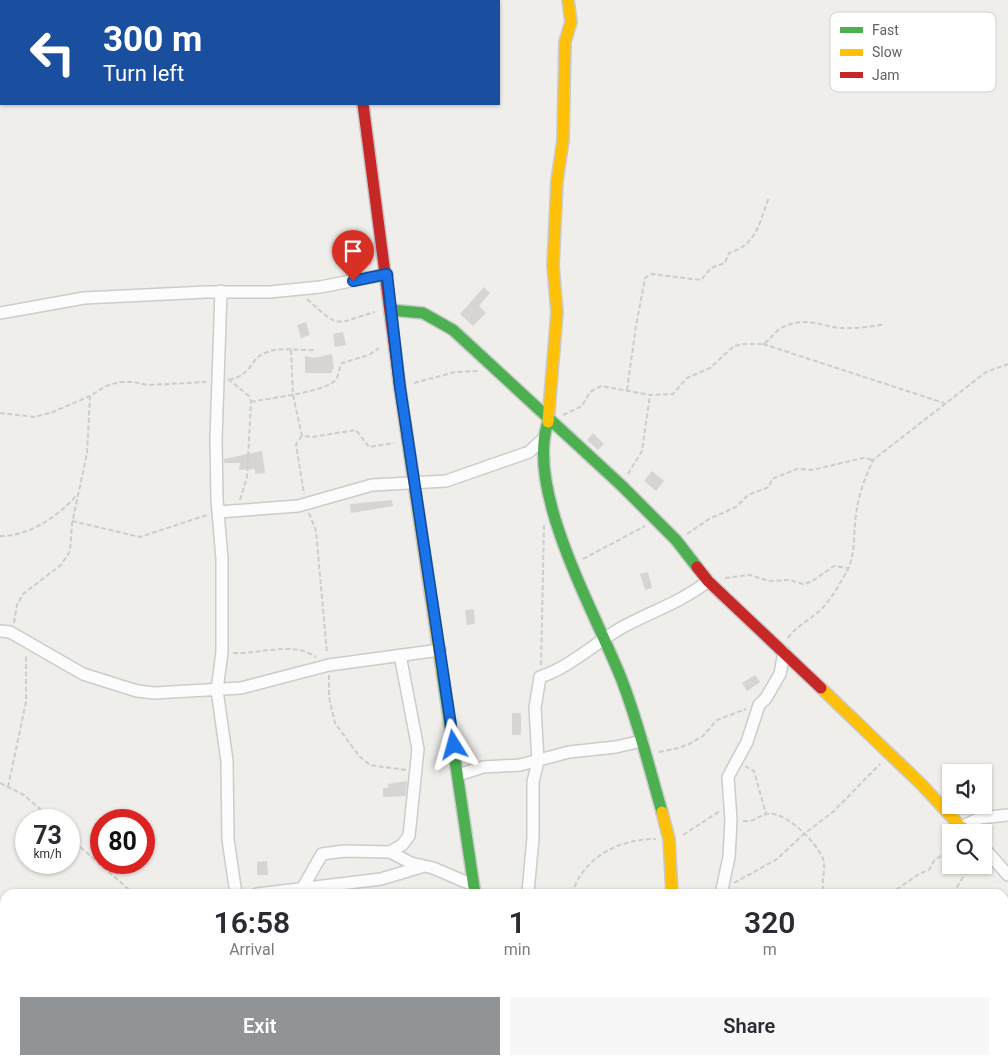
<!DOCTYPE html>
<style>
body{margin:0;font-family:Roboto,sans-serif;background:#f7f7f7;color:#2b2b33;height:100vh;display:flex;flex-direction:column;font-size:19px;white-space:nowrap}
*{box-sizing:border-box;margin:0}
p{font-size:16px;color:#7c7c81}
.icon{flex:none;width:28px;height:28px;fill:none;stroke:currentColor;stroke-width:2;stroke-linecap:round;stroke-linejoin:round}
.map{position:relative;flex:1;overflow:hidden}
.panel{position:absolute;left:0px;top:889px;width:1009px;height:176px;display:flex;flex-direction:column;background:#fff;border-radius:15px 15px 0 0;box-shadow:0 1px 4px #0004}
.panel>*{flex:none}
.guide{position:absolute;left:0px;top:0px;width:500px;height:105px;box-shadow:0 1px 4px #0004;background:#1a4fa0;color:#fff;overflow:hidden}
.tools{position:absolute;left:942px;top:764px;display:grid;gap:10px}
.tools a{display:grid;place-items:center;width:50px;height:50px;border-radius:0px;background:#fff;box-shadow:0 1px 4px #0004;font-size:25px}
.speed{position:absolute;left:15px;top:809px;display:flex;gap:10px;font-size:25px;font-weight:700;text-align:center}
.speed>*{display:grid;place-content:center;width:65px;height:65px;border-radius:50%;background:#fff;box-shadow:0 1px 4px #0004;line-height:1}
.speed small{font-size:12px;font-weight:400}
.speed .limit{border:8px solid #d22;background:#fff;color:#111}
.pin{position:absolute;display:grid;place-items:center;width:42px;height:42px;color:#fff;margin:-51px -21px;border-radius:50% 50% 50% 0;rotate:-45deg;box-shadow:0 0 5px #0007}
.pin .icon{rotate:45deg}
.me{position:absolute;width:55px;margin:-28px;rotate:352deg;stroke-linejoin:round;filter:drop-shadow(0 0 4px #0008)}
.turn{display:flex;align-items:center;gap:18px;height:105px;padding:0 20px;font-size:22px}
.turn .icon{width:65px;height:65px;stroke-width:2.5}
.turn b{display:block;font-size:35px;line-height:42px}
.eta{display:flex;justify-content:space-evenly;align-items:center;height:85px;text-align:center}
.eta b{font-size:30px;font-weight:600;line-height:35px}
.action{display:flex;gap:10px;margin-top:auto;padding:10px 20px}
.action a{flex:1;height:58px;border-radius:0px;background:#919496;color:#fff;font-size:20px;font-weight:600;line-height:58px;text-align:center}
.action a+a{background:#f7f7f7;color:#2b2b33}
.map>svg:first-child{display:block}
</style>
<div class="map">
<svg width="1008" height="1064" viewBox="0 0 1008 1064">
<rect width="100%" height="100%" fill="#efeeea"/>
<path fill="#d6d5d3" d="M484,287L490,293L479,306L486,313L473,326L460,314Z
M306,322L310,335L301,338L297,325Z
M343,332L346,345L335,347L333,334Z
M332,354L334,369H332V373H305V356L314,358Z
M593,433L604,444L598,450L587,440Z
M262,451L265,473L255,474V469L239,470L240,463H224V459Z
M652,471L664,481L656,491L644,481Z
M392,500L393,506L351,513L350,504Z
M648,572L652,588L645,590L640,574Z
M474,609L475,624L467,625L465,610Z
M755,675L760,682L747,691L742,683Z
M512,713H521V735H512Z
M407,781L406,796L383,797V788H388V784Z
M267,861L268,875H257V862Z"/>
<g fill="none" stroke-linecap="round" stroke-linejoin="round">
<g stroke="#cbcccc" stroke-width="14">
<path id="street" d="M221,291L216,439L217,500L222,559V652L217,690L227,761L228,839L236,894
M0,313L84,298L206,292H270L320,287L387,274
M218,512L298,506L372,485L446,481L529,452L544,438
M0,631L10,632L83,674L137,691L154,693L241,688L329,665L440,650
M458,775L483,767L520,765L569,752L616,747L642,741
M961,827L980,818L1008,815
M984,848L1008,875
M390,852L402,845L409,836L418,749L400,655
M302,889L322,854L344,851L390,852L411,863L433,868L473,885
M528,892L533,838V782L538,761L535,708L540,677C570,667 594,644 621,628C650,612 682,602 708,581
M257,894L381,879L421,867
M721,894L729,857L731,820L728,777L747,742L759,705L766,698L780,674L784,652
M1004,935L1008,934
M238,1060L240,1064
M821,1060L822,1064
M509,1064L527,1060
M689,1064V1060
M727,1064V1060"/>
</g>
<g stroke="#cacacb" stroke-width="14">
<path id="fast" d="M390,310L423,313L453,330L621,485L676,540L697,567
M548,422C525,491 595,612 621,678C638,721 649,767 662,812
M442,672L475,894"/>
</g>
<g stroke="#cacacb" stroke-width="14">
<path id="slow" d="M348,0V1
M400,389L442,672
M548,422L557,312L553,266L557,181L563,140L565,42L571,22L568,0
M821,688L921,784L961,827L971,832
M662,812L669,839L672,894
M497,1060L498,1064"/>
</g>
<g stroke="#cacacb" stroke-width="14">
<path id="jam" d="M363,104L400,389
M697,567L708,581L821,688"/>
</g>
<path stroke="#cacfcc" stroke-width="2" stroke-dasharray="5 2.5" stroke-linecap="butt" d="M307,299C342,331 334,323 375,312
M763,344L944,403
M291,350L293,395L302,436L312,437L356,430L369,447L394,443
M228,379L249,396L251,402L247,477L240,500
M229,380C255,373 249,359 265,353C279,346 300,351 315,350
M414,383L455,372L478,371
M627,390L636,326L645,278L651,274L701,280L711,268L725,263L729,253C757,245 760,221 769,197
M251,402C268,398 330,392 337,378C339,373 339,367 342,363L369,355L379,348
M0,413L35,417L53,412L90,396
M563,415L582,406L590,392L601,386L650,395L673,394L687,378L710,368L734,346L744,344H763C775,337 773,329 791,324C808,319 821,325 838,328C848,329 875,327 884,324
M302,436L296,444L304,494
M628,474L642,451L650,395
M309,513L316,531L327,653
M72,521L140,537L207,515
M687,534L709,519L736,507L748,495L769,487L772,479L797,469L812,470L863,458L873,460
M0,536C30,536 57,517 77,495
M583,559L645,526
M725,578L750,575L769,581L789,580L803,584L811,582L834,566L848,568
M14,623L17,605L23,594L61,565L70,551L72,524L87,453L90,396L106,386L120,382H134L148,385L206,382
M788,638C795,627 807,622 817,613C830,602 840,584 848,569C856,551 853,534 856,515C858,496 865,478 873,460L986,372L1008,364
M233,653C260,654 293,641 316,657
M541,665L544,525
M329,675V697L335,723L359,756L370,765L406,770
M659,752L679,748L691,743L703,736L717,720L746,709
M745,766L754,771L766,814
M0,783L24,795L52,820
M8,787L26,702V654
M743,821C757,822 758,815 768,814C786,811 817,843 823,859C827,871 819,881 825,894
M683,835L720,811
M69,837L134,894
M734,883L777,859L805,833L833,812L880,764
M490,890H518
M572,894C583,857 619,839 656,839
M890,894L919,874L929,870L934,861L951,848
M953,894L970,865
M622,1060L623,1064
M856,1060L857,1064
M448,1064L468,1060
M899,1064L900,1060"/>
<use href="#street" stroke="#fdfcfc" stroke-width="11"/>
<use href="#fast" stroke="#4caf50" stroke-width="11"/>
<use href="#slow" stroke="#ffc107" stroke-width="11"/>
<use href="#jam" stroke="#c62828" stroke-width="11"/>
</g>
<g fill="none" stroke-linecap="round" stroke-linejoin="round">
<g stroke="#114b97" stroke-width="12">
<path id="route" d="M353,281L387,274L400,387L454,745"/>
</g>
<use href="#route" stroke="#1a73e8" stroke-width="9"/>
</g>
<rect x="830" y="12" width="166" height="80" rx="8" fill="#fff" stroke="#cfd0d2" stroke-width="1"/>
<rect x="840" y="27" width="23" height="6" fill="#4caf50"/>
<rect x="840" y="49" width="23" height="7" fill="#ffc107"/>
<rect x="840" y="72" width="23" height="6" fill="#c62828"/>
<g font-size="14" fill="#5f6368">
<text x="872" y="35">Fast</text>
<text x="872" y="57">Slow</text>
<text x="872" y="80">Jam</text>
</g>
</svg>
<div class="tools">
<a><svg class="icon" aria-label="sound" viewBox="0 0 24 24"><path d="M4 9h4l5-4v14l-5-4H4zM17 9q2 3 0 6"/></svg></a>
<a><svg class="icon" aria-label="search" viewBox="0 0 24 24"><circle cx="10" cy="10" r="6"/><path d="M15 15l6 6"/></svg></a>
</div>
<div class="speed"><div>73<small>km/h</small></div><div class="limit">80</div></div>
<div class="pin" style="left:353px;top:281px;background:#d93025"><svg class="icon" aria-label="arrive" viewBox="0 0 24 24"><path d="M6 21V4h12l-3 4 3 4H6"/></svg></div>
<svg class="me" style="left:454px;top:745px" viewBox="-20 -20 40 40"><path d="M0-17L14 15 0 8-14 15z" fill="#1a73e8" stroke="#fff" stroke-width="4"/></svg>
<div class="guide">
<div class="turn"><svg class="icon" aria-label="left" viewBox="0 0 24 24"><path d="M17 20v-9H6M10 6l-5 5 5 5"/></svg><div><b>300 m</b>Turn left</div></div>
</div>
<section class="panel">
<div class="eta">
<div><b>16:58</b><p>Arrival</p></div>
<div><b>1</b><p>min</p></div>
<div><b>320</b><p>m</p></div>
</div>
<div class="action"><a>Exit</a><a>Share</a></div>
</section>
</div>
